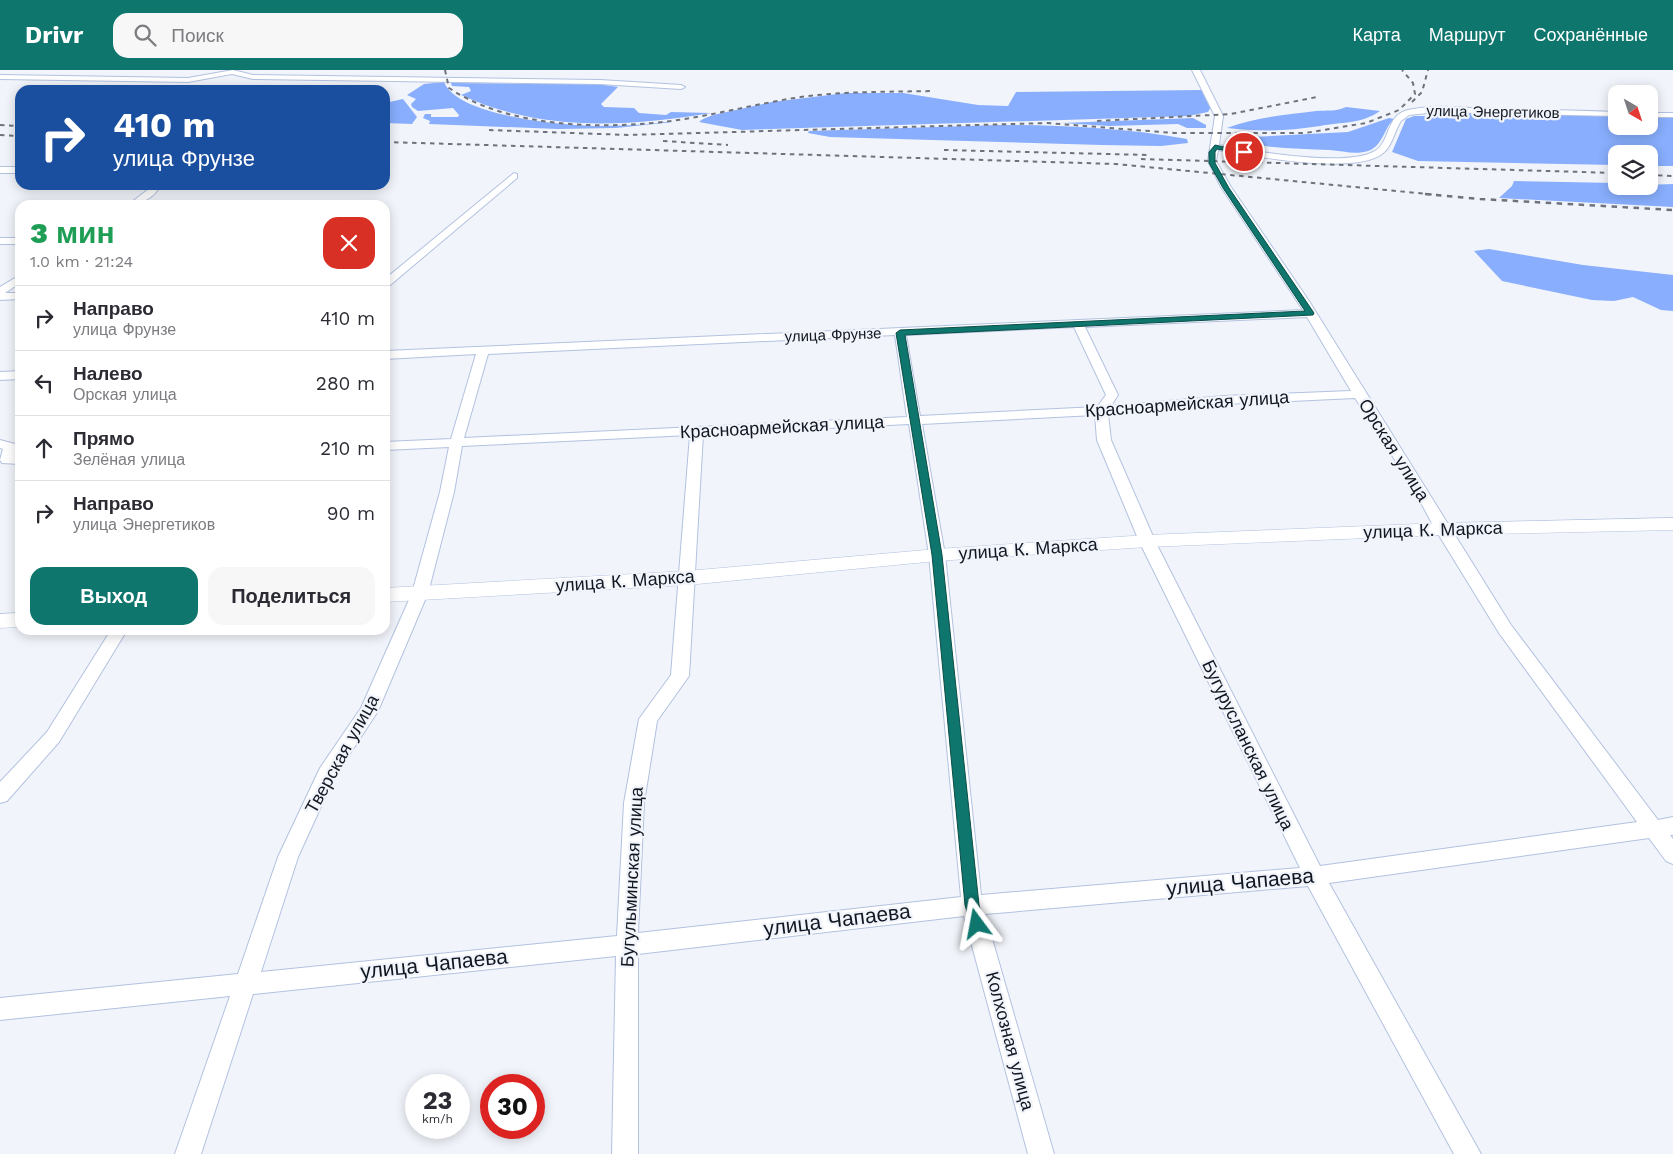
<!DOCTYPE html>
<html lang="ru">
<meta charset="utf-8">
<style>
body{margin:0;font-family:"Work Sans",sans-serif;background:#f7f7f7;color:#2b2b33;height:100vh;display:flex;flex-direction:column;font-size:19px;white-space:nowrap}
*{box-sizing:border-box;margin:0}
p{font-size:16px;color:#7c7c81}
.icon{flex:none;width:28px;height:28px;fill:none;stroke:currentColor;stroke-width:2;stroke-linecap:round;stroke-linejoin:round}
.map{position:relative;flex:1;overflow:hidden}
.drawer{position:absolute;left:15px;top:130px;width:375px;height:435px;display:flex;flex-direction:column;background:#fff;border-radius:15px;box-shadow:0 2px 12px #0003}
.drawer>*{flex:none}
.hud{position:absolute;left:15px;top:15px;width:375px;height:105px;border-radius:15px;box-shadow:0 2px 12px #0003;background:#1a4fa0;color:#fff;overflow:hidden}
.needle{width:32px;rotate:141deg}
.tools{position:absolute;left:1608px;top:15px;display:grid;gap:10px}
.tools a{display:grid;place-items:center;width:50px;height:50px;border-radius:10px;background:#fff;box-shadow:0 2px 12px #0003;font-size:25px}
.speed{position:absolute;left:405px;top:1004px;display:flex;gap:10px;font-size:25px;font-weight:700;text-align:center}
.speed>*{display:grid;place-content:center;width:65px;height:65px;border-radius:50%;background:#fff;box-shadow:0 2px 12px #0003;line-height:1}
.speed small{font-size:12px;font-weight:400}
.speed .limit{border:8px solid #d22;background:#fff;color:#111}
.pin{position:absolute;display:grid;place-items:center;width:42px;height:42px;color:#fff;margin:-21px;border:2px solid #fff;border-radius:50%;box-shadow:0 1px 5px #0007}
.me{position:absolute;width:55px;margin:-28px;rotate:347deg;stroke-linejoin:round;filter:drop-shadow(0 0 4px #0008)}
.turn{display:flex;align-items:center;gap:18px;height:105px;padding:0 15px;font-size:22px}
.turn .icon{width:65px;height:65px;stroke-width:2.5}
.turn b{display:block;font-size:35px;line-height:42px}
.round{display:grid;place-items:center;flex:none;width:52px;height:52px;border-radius:15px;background:#f7f7f7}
.head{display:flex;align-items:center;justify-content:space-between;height:85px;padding:0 15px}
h1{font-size:30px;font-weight:800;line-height:38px;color:#1e9e55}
.action{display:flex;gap:10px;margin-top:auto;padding:10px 15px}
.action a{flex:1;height:58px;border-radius:15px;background:#0f766e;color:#fff;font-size:20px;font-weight:800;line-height:58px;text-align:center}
.action a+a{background:#f7f7f7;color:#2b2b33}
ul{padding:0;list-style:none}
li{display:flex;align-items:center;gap:15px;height:65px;padding:0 15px;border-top:1px solid #e1e1e2}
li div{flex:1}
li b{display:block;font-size:19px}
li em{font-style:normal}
header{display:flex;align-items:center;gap:30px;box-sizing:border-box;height:70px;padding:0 25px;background:#0f766e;color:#fff}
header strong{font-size:24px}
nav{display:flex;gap:28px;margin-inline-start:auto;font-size:18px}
.search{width:350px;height:45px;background:#f7f7f7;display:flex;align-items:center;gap:12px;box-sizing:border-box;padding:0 18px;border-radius:15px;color:#7c7c81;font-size:19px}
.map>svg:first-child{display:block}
</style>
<header>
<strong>Drivr</strong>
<div class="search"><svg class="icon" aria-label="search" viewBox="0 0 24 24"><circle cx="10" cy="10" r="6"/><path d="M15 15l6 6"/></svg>Поиск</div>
<nav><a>Карта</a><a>Маршрут</a><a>Сохранённые</a></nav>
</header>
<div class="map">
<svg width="1673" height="1084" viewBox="0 0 1673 1084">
<rect width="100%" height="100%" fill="#f1f4fa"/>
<path fill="#88aefd" d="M444,12C458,47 564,55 597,56C615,56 633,55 651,54C658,53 666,51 673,52L616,58L558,59L429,54L430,51L423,48L425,44H431V47H458L459,45L453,38L418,41L412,37L411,34L416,29L407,25L424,14Z
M451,13L598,14L618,17L601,34L604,37L634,38L639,43L666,45L671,42L711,43C626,57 541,62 461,25L471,21L469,17L452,16Z
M1202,20L1211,37L1208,42L1188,46L742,60L699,52L703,49L713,45L772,32L846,23H903L978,35L1008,36L1016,22Z
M403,29L417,47L412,54L385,53V33Z
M1346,37L1380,41C1362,54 1341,52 1320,56C1287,61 1260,62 1227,58C1255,47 1286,45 1316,41C1327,40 1336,42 1346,37Z
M1468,43L1616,45V56H1649V46L1673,47V96H1649V84H1616V95L1418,91L1392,82L1406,49L1414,46H1465Z
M1193,48L1206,55V58H1187L1178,54L1109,56L1062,53Z
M1389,48L1394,49C1384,58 1383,76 1368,81C1356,85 1342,81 1330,80C1298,78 1264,80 1234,68L1348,62Z
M998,55C1061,55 1124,58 1187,69L1188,73L1161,76L1102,75L830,67L808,63L809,61Z
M1514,111L1616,113V116L1673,114V137L1499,128L1512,116Z
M1489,179L1583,195L1673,205V241L1661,240L1633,227L1614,231L1592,230L1502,211L1474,181Z"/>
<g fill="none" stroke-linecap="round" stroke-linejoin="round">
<g stroke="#b3c2e0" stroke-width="2">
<path id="minor" d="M233,0L253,5L600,10L681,15L685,17L681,19L600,14L253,9L232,4L188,12L0,9V5L188,8Z
M1192,0H1200L1223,46L1219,75C1252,81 1344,97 1373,82C1391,74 1385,45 1408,40C1435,34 1463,38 1491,39C1533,40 1575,40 1616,42V46L1437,42L1409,45L1401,51C1394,62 1392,77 1382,84C1354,105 1253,86 1218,80L1216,91L1231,117L1309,231L1511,555L1658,750L1673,747V765H1670L1673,769V794L1666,791L1649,768L1329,813L1481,1084H1454L1308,816L985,844L1054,1084H1028L964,846L638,884V1084H612L616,886L253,924L201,1084H175L230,926L0,950V928L238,904L278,787L320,698L361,638L412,523L440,422L449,377L385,380V372L451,369L476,284L385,289V281L1303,240L1221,117L1208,91L1215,46ZM1307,247L1351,321L1224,326L1111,336L1118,325L1085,257ZM1074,257L1106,325L1097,337L920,346L906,265ZM895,265L907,347L464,368L488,284ZM1355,328L1413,418L1435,459L1499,563L1637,752L1320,796L1155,471L1111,370L1108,344L1224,334ZM1095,345L1097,370L1139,471L1300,798L981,825L945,485L922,354ZM909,354L929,485L961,827L638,863L644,733L657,651L689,606L703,364ZM690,365L671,605L639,649L624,733L617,866L261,902L298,787L334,708L378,641L428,523L454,422L462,376Z
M1649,43H1673V47H1649Z
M0,97H20V103H0Z
M514,103L517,104V108L389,216L385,217V209Z
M150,115H160C156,127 140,135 128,135L150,118Z
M0,168H20V174H0Z
M20,205V213L5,223H20V229L0,230V217Z
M20,301V309L0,310V302Z
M0,370L15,374L17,377L15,386H20V394L2,393L0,390L3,379L0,378Z
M111,560H127L59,672L7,731L0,733V712L47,662Z"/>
</g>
<g stroke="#b3c2e0" stroke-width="1">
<path id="major" d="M1673,448V460L1442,465L1147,477L937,491L687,515L385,532V518L687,501L937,479L1147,465L1442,453Z
M20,543V557L0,558V544Z"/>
</g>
<use href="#minor" fill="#fff" fill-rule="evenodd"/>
<use href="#major" fill="#fff" fill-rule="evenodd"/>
<path stroke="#6e727b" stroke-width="2" stroke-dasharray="4.5 4.5" stroke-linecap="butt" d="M445,0L449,18C510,59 607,60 678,50C719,44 760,33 801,27C845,21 890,22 934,21
M1412,32L1422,22L1428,0
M1097,51L1231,44L1317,27
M0,55L20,56
M489,60L628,65L1047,53L1174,63H1305L1366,53L1399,40L1415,24L1413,13L1402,0
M0,65L20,66
M663,71L728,75
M385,72L1116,94L1438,125
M944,80L1149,85
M1141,89L1616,103
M1649,105L1673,106"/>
<path stroke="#6e727b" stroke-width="2.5" stroke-dasharray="5.5 5.5" stroke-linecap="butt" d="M1425,124L1480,129L1673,140"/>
</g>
<path fill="#0f766e" stroke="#0a4d48" d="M1215,75L1247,82L1244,84L1217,79L1215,82V93L1229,118L1314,243L1313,245L905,265L942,485L979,835L985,854L983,859L977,861L972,859L965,835L932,485L896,263L900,260L1305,241L1223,118L1209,93V82Z"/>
<g text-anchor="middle" stroke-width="4.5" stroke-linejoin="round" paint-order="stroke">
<g font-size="15" fill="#111721" stroke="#f1f4fa">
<text transform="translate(1493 42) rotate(1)" y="5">улица Энергетиков</text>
<text transform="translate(833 265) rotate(-2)" y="5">улица Фрунзе</text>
</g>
<g font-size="18" fill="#111721" stroke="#f1f4fa">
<text transform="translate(1187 334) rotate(-4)" y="6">Красноармейская улица</text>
<text transform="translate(782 357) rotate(-3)" y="6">Красноармейская улица</text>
<text transform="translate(1394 380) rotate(58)" y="6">Орская улица</text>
<text transform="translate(1433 460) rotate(-2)" y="6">улица К. Маркса</text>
<text transform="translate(1028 479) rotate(-4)" y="6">улица К. Маркса</text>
<text transform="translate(625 511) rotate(-4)" y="6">улица К. Маркса</text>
<text transform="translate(1248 675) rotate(64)" y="6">Бугурусланская улица</text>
<text transform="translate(342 684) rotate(-61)" y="6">Тверская улица</text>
<text transform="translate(632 807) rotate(-87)" y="6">Бугульминская улица</text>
<text transform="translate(1010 971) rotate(75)" y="6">Колхозная улица</text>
</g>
<g font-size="21" fill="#111721" stroke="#f1f4fa">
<text transform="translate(1240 812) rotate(-5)" y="7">улица Чапаева</text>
<text transform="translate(837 850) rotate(-7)" y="7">улица Чапаева</text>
<text transform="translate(434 894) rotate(-6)" y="7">улица Чапаева</text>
</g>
</g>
</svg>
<div class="tools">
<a><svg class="needle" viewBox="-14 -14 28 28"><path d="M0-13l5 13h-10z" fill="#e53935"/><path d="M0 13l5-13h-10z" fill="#7c7c81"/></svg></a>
<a><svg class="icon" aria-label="layers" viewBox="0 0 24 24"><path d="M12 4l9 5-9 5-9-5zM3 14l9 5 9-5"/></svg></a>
</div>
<div class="speed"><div>23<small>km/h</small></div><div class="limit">30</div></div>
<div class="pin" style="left:1244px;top:82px;background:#d93025"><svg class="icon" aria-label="arrive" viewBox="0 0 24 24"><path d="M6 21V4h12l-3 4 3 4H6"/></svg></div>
<svg class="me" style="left:977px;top:854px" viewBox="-20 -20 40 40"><path d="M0-17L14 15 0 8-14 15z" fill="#0f766e" stroke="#fff" stroke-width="4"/></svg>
<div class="hud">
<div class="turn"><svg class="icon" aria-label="right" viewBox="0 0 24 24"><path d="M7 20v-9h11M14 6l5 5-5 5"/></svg><div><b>410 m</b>улица Фрунзе</div></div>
</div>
<section class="drawer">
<div class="head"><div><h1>3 мин</h1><p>1.0 km · 21:24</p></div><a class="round" style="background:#d93025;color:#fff"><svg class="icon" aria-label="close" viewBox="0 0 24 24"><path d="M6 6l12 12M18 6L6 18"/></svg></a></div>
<ul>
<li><svg class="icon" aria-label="right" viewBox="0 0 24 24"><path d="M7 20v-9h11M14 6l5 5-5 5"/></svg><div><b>Направо</b><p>улица Фрунзе</p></div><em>410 m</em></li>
<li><svg class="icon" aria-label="left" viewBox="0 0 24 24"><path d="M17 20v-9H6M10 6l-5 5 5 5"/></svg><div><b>Налево</b><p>Орская улица</p></div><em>280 m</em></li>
<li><svg class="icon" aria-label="ahead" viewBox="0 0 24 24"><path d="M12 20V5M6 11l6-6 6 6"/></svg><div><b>Прямо</b><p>Зелёная улица</p></div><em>210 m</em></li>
<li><svg class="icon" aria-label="right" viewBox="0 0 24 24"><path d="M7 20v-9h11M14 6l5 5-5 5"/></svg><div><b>Направо</b><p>улица Энергетиков</p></div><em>90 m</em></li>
</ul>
<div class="action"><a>Выход</a><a>Поделиться</a></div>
</section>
</div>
